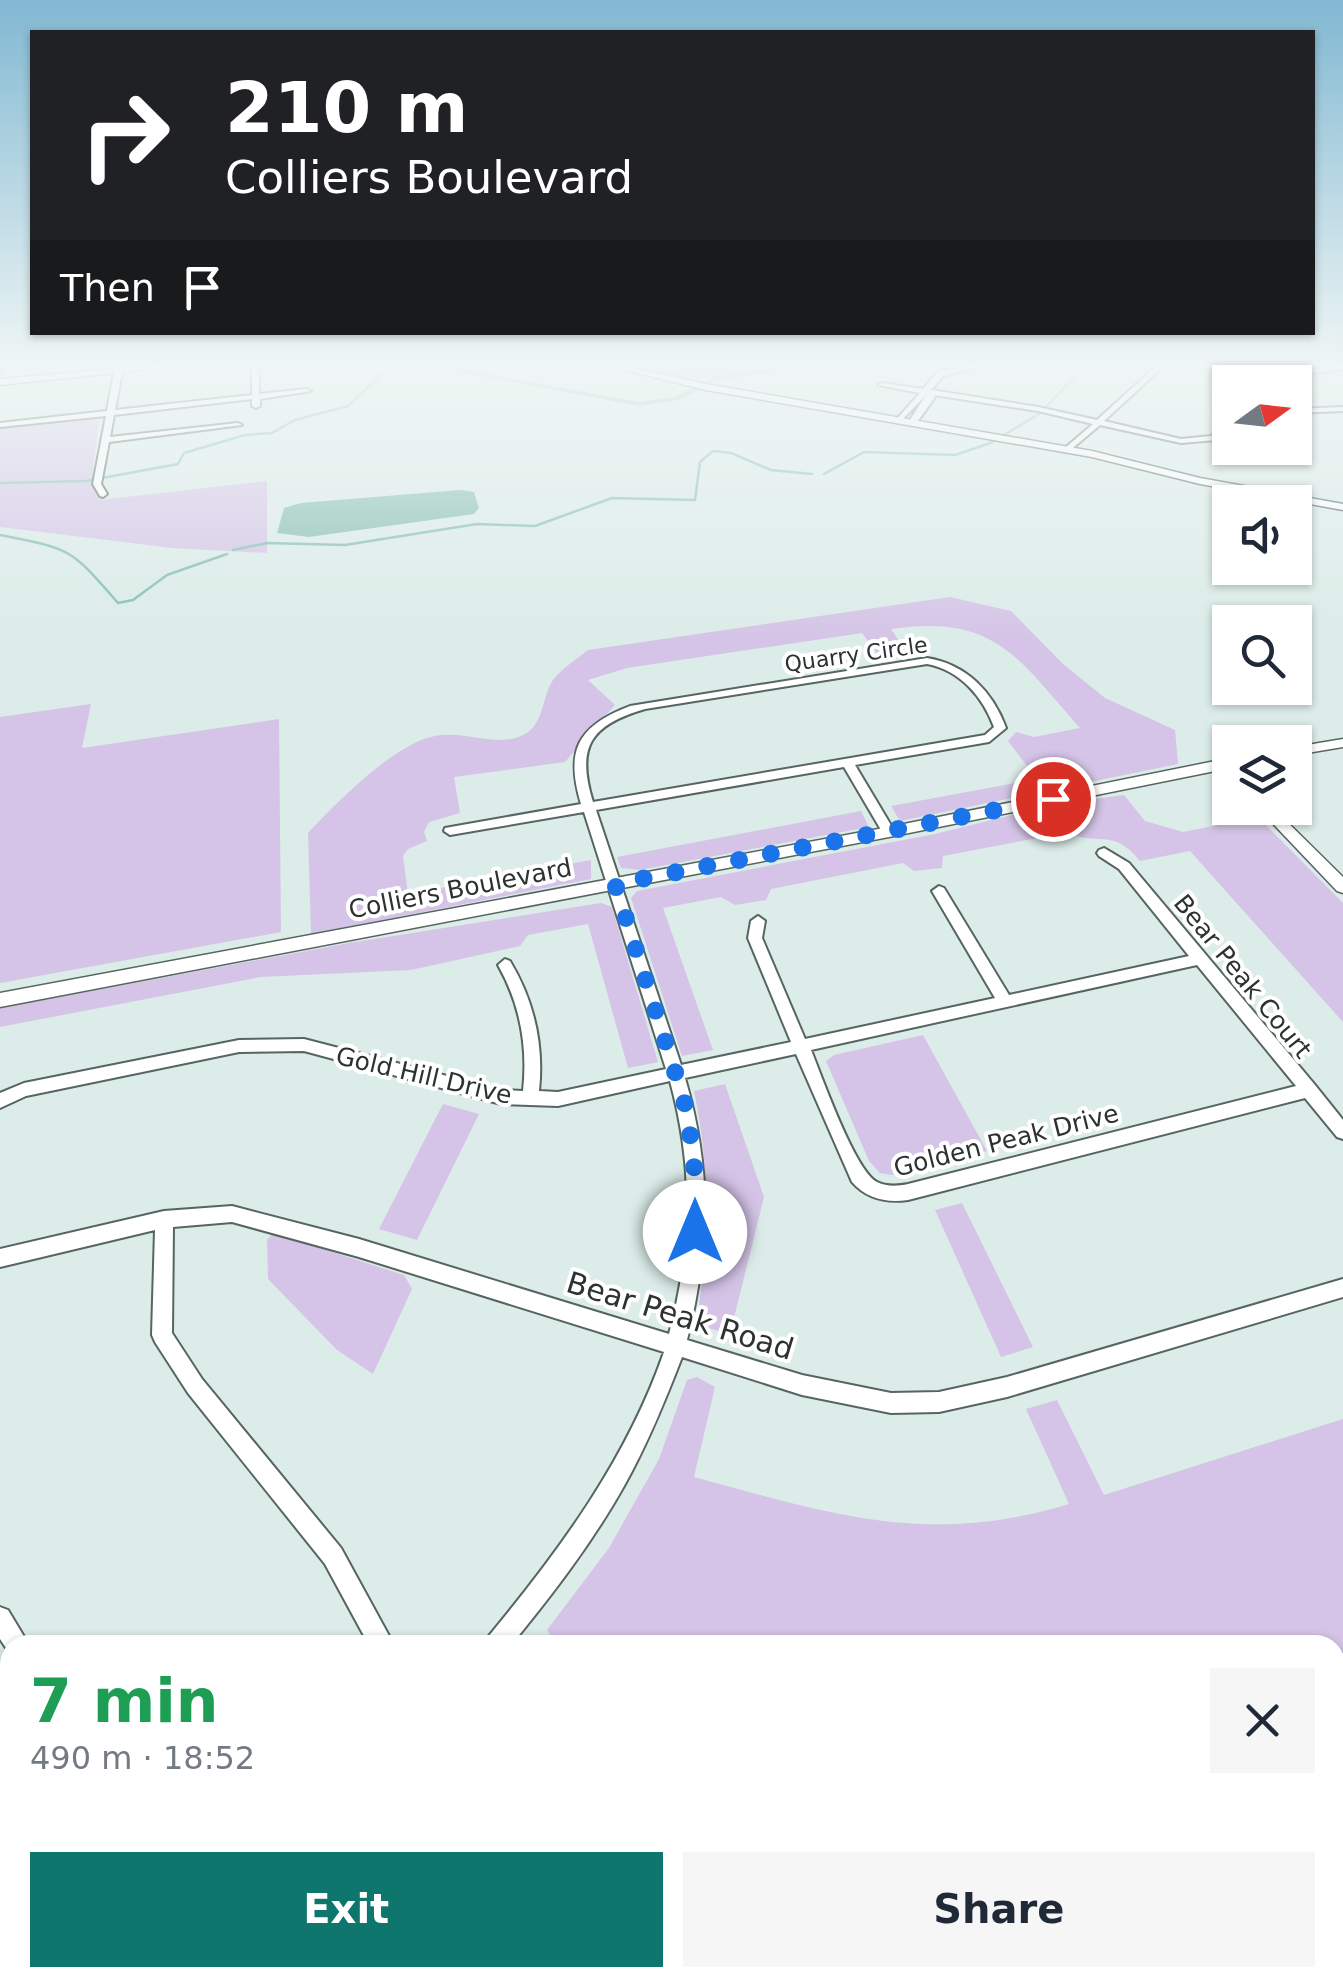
<!DOCTYPE html>
<meta charset="utf-8">
<style>
body{margin:0;font-family:"DejaVu Sans",sans-serif;background:#f6f6f7;color:#1f2937;height:100vh;display:flex;flex-direction:column;font-size:38px;white-space:nowrap}
*{box-sizing:border-box;margin:0}
p{font-size:32px;color:#747a83}
.icon{flex:none;width:55px;height:55px;fill:none;stroke:currentColor;stroke-width:2;stroke-linecap:round;stroke-linejoin:round}
.map{position:relative;flex:1;overflow:hidden}
.sheet{position:absolute;left:0px;top:1635px;width:1345px;height:352px;display:flex;flex-direction:column;background:#fff;border-radius:30px 30px 0 0;box-shadow:0 2px 8px #0004}
.sheet>*{flex:none}
.top-card{position:absolute;left:30px;top:30px;width:1285px;height:305px;border-radius:0px;box-shadow:0 2px 8px #0004;background:#202124;color:#fff;overflow:hidden}
.needle{width:65px;rotate:75deg}
.controls{position:absolute;left:1212px;top:365px;display:grid;gap:20px}
.controls a{display:grid;place-items:center;width:100px;height:100px;border-radius:0px;background:#fff;box-shadow:0 2px 8px #0004;font-size:50px}
.pin{position:absolute;display:grid;place-items:center;width:85px;height:85px;color:#fff;margin:-42px;border:5px solid #fff;border-radius:50%;box-shadow:0 2px 10px #0007}
.me{position:absolute;width:110px;margin:-55px;rotate:0deg;stroke-linejoin:round;filter:drop-shadow(0 0 8px #0008)}
.turn{display:flex;align-items:center;gap:35px;height:210px;padding:0 30px;font-size:45px}
.turn .icon{width:130px;height:130px;stroke-width:2.5}
.turn b{display:block;font-size:70px;line-height:85px}
.then{display:flex;align-items:center;height:95px;padding:0 30px;background:#0003;gap:20px;font-size:38px}
.round{display:grid;place-items:center;flex:none;width:105px;height:105px;border-radius:0px;background:#f6f6f7}
.summary{display:flex;align-items:center;justify-content:space-between;height:170px;padding:0 30px}
h1{font-size:60px;font-weight:600;line-height:75px;color:#1e9e55}
.primary-button{display:flex;gap:20px;margin-top:auto;padding:20px 30px}
.primary-button a{flex:1;height:115px;border-radius:0px;background:#0f766e;color:#fff;font-size:40px;font-weight:600;line-height:115px;text-align:center}
.primary-button a+a{background:#f6f6f7;color:#1f2937}
.map>svg:first-child{display:block}
</style>
<div class="map">
<svg width="1343" height="1987" viewBox="0 0 1343 1987">
<rect width="100%" height="100%" fill="#dcece8"/>
<path fill="#d5c4e7" d="M611,362H793L694,379Z
M99,419L91,485L102,484L99,500L267,481V553L172,548L0,527V427Z
M950,597L1011,611L1063,664L1105,698L1175,730L1178,764L900,821L891,806L1037,779L1008,741L1016,732L1034,737L1080,728C1017,657 995,614 891,629L909,656L882,660L862,633L627,668L588,680L615,705L565,762L454,777L460,813L429,822L424,832L427,841L408,849L403,856L408,894L591,860V879L311,934L308,833C336,803 395,743 435,736C465,730 498,749 525,734C544,724 542,696 553,680C561,669 577,659 588,650Z
M91,704L82,748L279,719L281,932L0,983V717Z
M1124,795L1145,821L1183,832L1258,817L1343,903V1022L1190,851L1140,861C1113,826 1096,848 1069,832L943,856L942,868L914,871L903,863L771,889L766,900L735,905L721,897L663,908L713,1050L682,1056L631,898L637,891L935,834L1057,804Z
M861,811L869,827L640,870L621,868L617,857Z
M601,903L612,907L658,1062L628,1068L588,924L528,935L520,946L411,970L261,977L0,1027V1008L349,943Z
M923,1035L987,1151L892,1175L880,1173L869,1161L826,1061L834,1055Z
M725,1084L764,1197L730,1334L696,1325C709,1243 711,1172 694,1091Z
M443,1104L479,1114L417,1240L379,1229Z
M962,1203L1033,1347L1001,1357L935,1210Z
M273,1233L404,1275L412,1289L373,1374L337,1350L268,1279L267,1240Z
M697,1377L715,1387L694,1477C831,1514 928,1547 1069,1504L1026,1409L1057,1400L1104,1495L1343,1419V1987H623L630,1978H1335V1645H556L547,1630L609,1548L659,1459L687,1380Z"/>
<path fill="#86beb2" d="M460,490L474,492L479,508L474,514L309,537L277,533L284,508L301,503Z"/>
<g fill="none" stroke-linecap="round" stroke-linejoin="round">
<path stroke="#86beb2" stroke-width="2.5" d="M1045,408L1081,370L1096,362
M1004,435L1039,414
M824,474L864,452L955,455L993,442
M0,483L86,481L178,464L184,453L245,435L272,433L295,420L348,406L393,364L402,362
M0,535C72,549 70,548 118,603L133,600L167,575L227,554
M233,550L267,543L345,545L477,524L535,526L612,498L695,500L700,462L713,451L731,453L771,470L812,474"/>
<path fill="#86beb2" fill-rule="evenodd" d="M816,362H830L715,381L679,400L639,406L434,367L437,365L639,402L675,397L713,377Z"/>
<g stroke="#576561" stroke-width="4">
<path id="minor" d="M116,362H124L115,410L252,395V362H259V394L307,389L311,391L260,399V406L256,408L252,406V399L114,415L110,437L238,423L242,425L109,442L101,484L107,494L103,497L100,496L93,484L106,416L0,427V423L107,411Z
M988,362H1000L943,376L931,390L1038,407L1097,420L1161,362H1168L1104,421L1181,439L1211,436L1230,420V426L1216,440L1181,443L1100,425L1068,452H1065V448L1093,424L1038,411L934,395L935,397L915,425L908,423L926,395L899,423L895,421L920,393L878,385L882,383L923,389L938,372Z
M1343,365V369L1285,377L1271,382H1262L1284,373Z
M1343,407V411L1295,413V409Z
M927,658C966,664 993,692 1006,728L989,742L855,765L895,832L894,835H884L844,767L596,810L681,1065L791,1042L748,938L751,921L758,916L765,921L762,938L805,1039L995,998L932,891L939,886L944,888L1009,995L1189,956L1119,869L1099,856L1097,853L1099,850L1104,848L1129,863L1315,1085L1343,1120V1139L1337,1137L1305,1098L908,1200C886,1203 867,1199 852,1182L796,1054L685,1078C712,1170 710,1247 687,1340L802,1375L891,1393L939,1392L1007,1377L1343,1279V1297L1007,1397L939,1412L891,1413L802,1395L682,1357C665,1401 647,1445 624,1486C592,1543 552,1595 511,1645H484L488,1637C560,1550 627,1459 664,1352L359,1257L232,1222L173,1227L172,1333L202,1379L341,1548L394,1645H369L325,1564L188,1393L155,1342L152,1335L155,1230L0,1267V1249L164,1211L232,1206L359,1239L669,1334C692,1247 694,1169 670,1081L558,1106L501,1104L304,1051L239,1052L26,1096L0,1108V1093L24,1083L239,1040L304,1039L501,1090L523,1091C528,1046 520,1004 498,965L505,959L510,961C534,1001 544,1045 539,1091L558,1092L666,1069L584,812L450,835L444,831L445,828L581,804C565,751 577,726 630,706ZM927,664C960,670 983,697 994,727L985,735L593,802C576,747 590,725 645,709ZM1197,965L1296,1086L908,1184C898,1186 887,1187 877,1182C855,1171 822,1077 811,1050Z
M0,1607L8,1610L29,1645H10V1654L0,1639Z
M130,1978H182L186,1987H126Z
M551,1978H580L584,1987H555Z"/>
</g>
<g stroke="#576561" stroke-width="3">
<path id="tertiary" d="M190,362H217L0,385V379Z
M592,362H605L706,384L1092,451L1200,478L1343,504V510L1200,484L1092,457L706,390Z
M1343,739V747L1295,755V747Z
M1230,758V768L889,837L0,1007V993L889,827Z
M1258,808H1273L1343,877V893L1337,891Z"/>
</g>
<use href="#minor" fill="#fff" fill-rule="evenodd"/>
<use href="#tertiary" fill="#fff" fill-rule="evenodd"/>
</g>
<path fill="#7d8784" d="M0,362H8L2,375H0Z"/>
<linearGradient id="sky" x2="0" y2="1"><stop stop-color="#81b8d2"/><stop offset="0.57" stop-color="#eff6f5"/><stop offset="1" stop-color="#eff6f5" stop-opacity="0"/></linearGradient>
<rect width="1343" height="640" fill="url(#sky)"/>
<g fill="none" stroke-linecap="round" stroke-linejoin="round">
<path stroke="#1a73e8" stroke-width="18" stroke-dasharray="0 32.4" d="M695,1232L694,1157L684,1100L615,884L1053,799"/>
</g>
<g text-anchor="middle" stroke-width="8" stroke-linejoin="round" paint-order="stroke">
<g font-size="22" fill="#2c3231" stroke="#fff">
<text transform="translate(856 654) rotate(-8)" y="8">Quarry Circle</text>
</g>
<g font-size="25" fill="#2c3231" stroke="#fff">
<text transform="translate(460 888) rotate(-11)" y="9">Colliers Boulevard</text>
<text transform="translate(1243 976) rotate(51)" y="9">Bear Peak Court</text>
<text transform="translate(424 1075) rotate(13)" y="9">Gold Hill Drive</text>
<text transform="translate(1006 1140) rotate(-14)" y="9">Golden Peak Drive</text>
</g>
<g font-size="30" fill="#2c3231" stroke="#fff">
<text transform="translate(680 1316) rotate(17)" y="10">Bear Peak Road</text>
</g>
</g>
</svg>
<div class="controls">
<a><svg class="needle" viewBox="-14 -14 28 28"><path d="M0-13l5 13h-10z" fill="#e53935"/><path d="M0 13l5-13h-10z" fill="#747a83"/></svg></a>
<a><svg class="icon" aria-label="sound" viewBox="0 0 24 24"><path d="M4 9h4l5-4v14l-5-4H4zM17 9q2 3 0 6"/></svg></a>
<a><svg class="icon" aria-label="search" viewBox="0 0 24 24"><circle cx="10" cy="10" r="6"/><path d="M15 15l6 6"/></svg></a>
<a><svg class="icon" aria-label="layers" viewBox="0 0 24 24"><path d="M12 4l9 5-9 5-9-5zM3 14l9 5 9-5"/></svg></a>
</div>
<div class="pin" style="left:1053px;top:799px;background:#d93025"><svg class="icon" aria-label="arrive" viewBox="0 0 24 24"><path d="M6 21V4h12l-3 4 3 4H6"/></svg></div>
<svg class="me" style="left:695px;top:1232px" viewBox="-20 -20 40 40"><circle r="19" fill="#fff"/><path d="M0-13L10 11 0 6-10 11z" fill="#1a73e8"/></svg>
<div class="top-card">
<div class="turn"><svg class="icon" aria-label="right" viewBox="0 0 24 24"><path d="M7 20v-9h11M14 6l5 5-5 5"/></svg><div><b>210 m</b>Colliers Boulevard</div></div>
<div class="then">Then<svg class="icon" aria-label="arrive" viewBox="0 0 24 24"><path d="M6 21V4h12l-3 4 3 4H6"/></svg></div>
</div>
<section class="sheet">
<div class="summary"><div><h1>7 min</h1><p>490 m · 18:52</p></div><a class="round"><svg class="icon" aria-label="close" viewBox="0 0 24 24"><path d="M6 6l12 12M18 6L6 18"/></svg></a></div>
<div class="primary-button"><a>Exit</a><a>Share</a></div>
</section>
</div>
